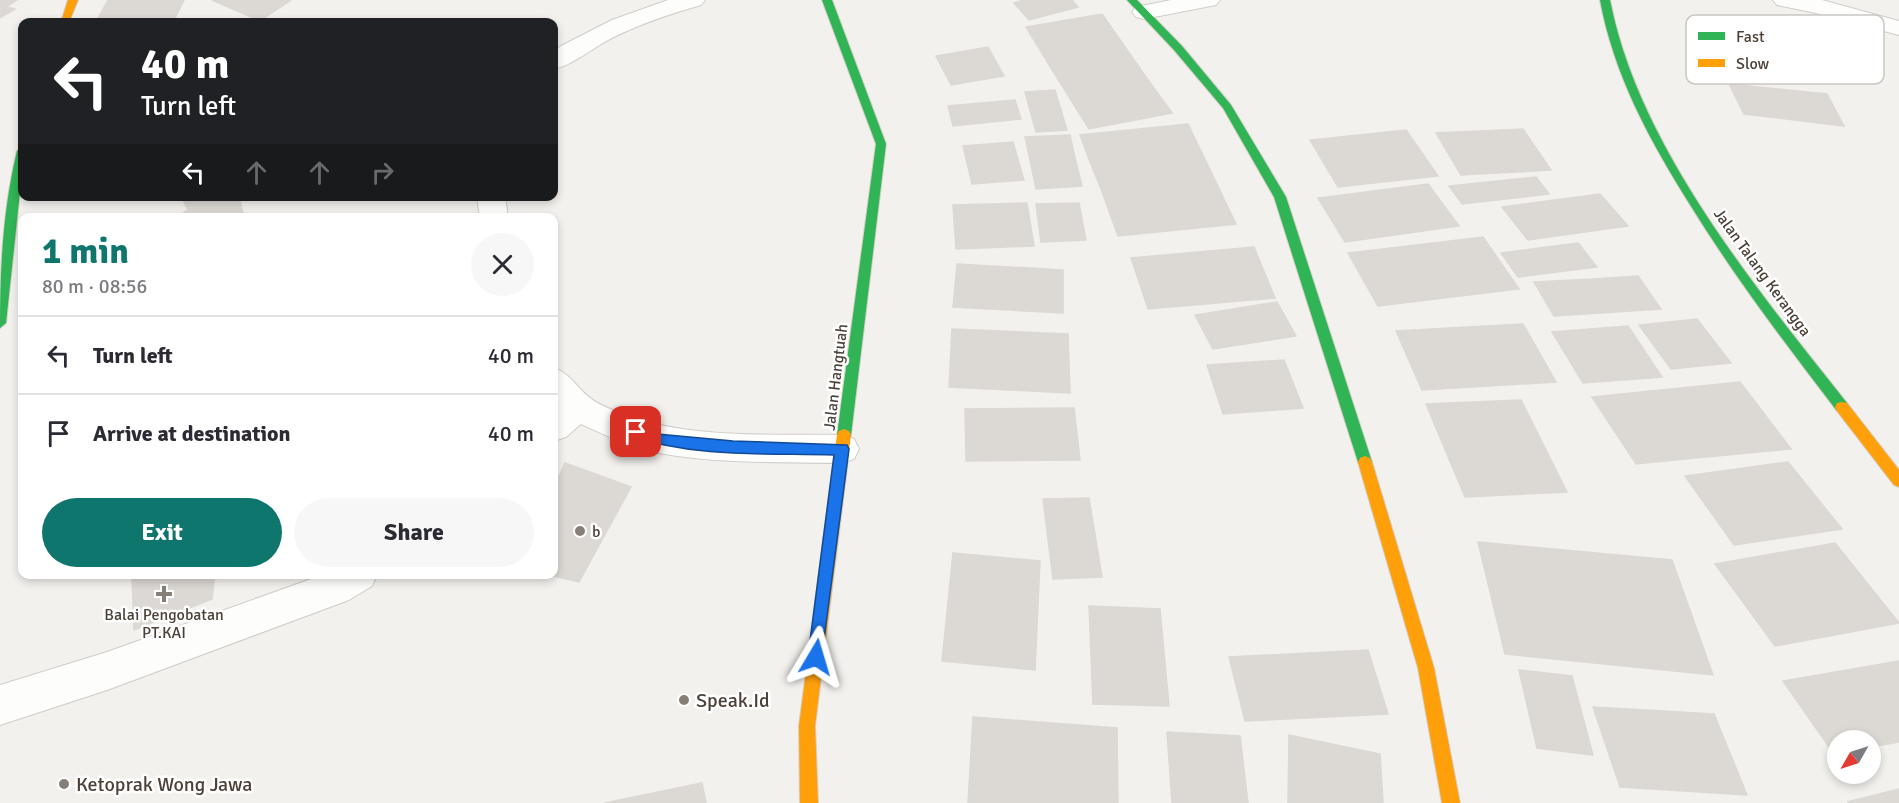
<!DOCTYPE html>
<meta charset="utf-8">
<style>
body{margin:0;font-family:Signika,sans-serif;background:#f7f7f7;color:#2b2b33;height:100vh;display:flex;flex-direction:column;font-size:22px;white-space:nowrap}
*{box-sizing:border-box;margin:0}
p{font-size:20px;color:#7c7c81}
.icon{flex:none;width:33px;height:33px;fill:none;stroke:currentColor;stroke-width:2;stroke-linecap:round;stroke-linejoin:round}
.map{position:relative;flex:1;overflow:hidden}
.sheet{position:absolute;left:18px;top:213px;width:540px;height:366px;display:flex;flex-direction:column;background:#fff;border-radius:12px;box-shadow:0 3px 9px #0003}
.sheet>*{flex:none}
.hud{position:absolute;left:18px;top:18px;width:540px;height:183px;border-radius:12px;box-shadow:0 3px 9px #0003;background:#202124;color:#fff;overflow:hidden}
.needle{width:39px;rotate:231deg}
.fabs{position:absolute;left:1827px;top:730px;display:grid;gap:12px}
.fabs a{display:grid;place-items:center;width:54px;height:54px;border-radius:50%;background:#fff;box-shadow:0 3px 9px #0003;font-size:30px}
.pin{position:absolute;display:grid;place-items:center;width:51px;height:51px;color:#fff;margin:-26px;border-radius:12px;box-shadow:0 3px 9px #0006}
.me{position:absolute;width:66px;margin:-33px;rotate:7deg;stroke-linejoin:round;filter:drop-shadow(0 0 4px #0008)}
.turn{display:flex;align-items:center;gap:21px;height:126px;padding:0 24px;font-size:27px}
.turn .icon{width:78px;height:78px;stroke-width:2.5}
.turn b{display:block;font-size:42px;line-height:51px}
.lanes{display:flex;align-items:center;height:57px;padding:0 24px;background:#0003;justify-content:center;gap:30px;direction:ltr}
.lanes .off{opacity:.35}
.round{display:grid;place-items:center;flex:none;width:63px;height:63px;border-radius:32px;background:#f7f7f7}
.head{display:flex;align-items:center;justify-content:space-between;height:102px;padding:0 24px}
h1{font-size:36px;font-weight:800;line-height:45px;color:#0f766e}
.primary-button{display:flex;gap:12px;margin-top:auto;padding:12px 24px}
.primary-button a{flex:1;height:69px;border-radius:36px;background:#0f766e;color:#fff;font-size:24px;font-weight:800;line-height:69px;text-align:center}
.primary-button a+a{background:#f7f7f7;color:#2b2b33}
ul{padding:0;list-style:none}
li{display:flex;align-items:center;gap:18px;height:78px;padding:0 24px;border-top:2px solid #e1e1e2}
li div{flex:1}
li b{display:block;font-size:22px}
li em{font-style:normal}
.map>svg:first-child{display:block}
</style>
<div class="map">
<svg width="1899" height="803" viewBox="0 0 1899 803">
<rect width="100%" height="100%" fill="#f3f1ee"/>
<path fill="#dcd8d4" stroke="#dcd8d3" stroke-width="1.5" d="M0,0H17L6,7L15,9L0,18Z
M108,0H184L173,22H96Z
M212,0H291L260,21Z
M1024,0H1072L1078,7L1029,20L1014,3Z
M1102,14L1130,54L1051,68L1026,27Z
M988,47L1004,76L951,85L936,56Z
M1130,54L1146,77L1066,92L1051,68Z
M1146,77L1172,113L1089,129L1066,92Z
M1729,84L1827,94L1844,126L1744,114Z
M1055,90L1067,130L1036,132L1025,92Z
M1015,100L1021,119L953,126L948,106Z
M1188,124L1201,151L1090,162L1080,135Z
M1523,129L1551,170L1461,175L1436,133Z
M1406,130L1438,176L1338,187L1310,140Z
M1070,135L1075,158L1030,160L1025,137Z
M1013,142L1024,180L972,184L963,146Z
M1201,151L1214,178L1101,189L1090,162Z
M1075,158L1082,186L1036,189L1030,160Z
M1536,177L1549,194L1462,204L1449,186Z
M1214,178L1236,224L1118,236L1101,189Z
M1428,184L1459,226L1345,242L1318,198Z
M1600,194L1628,226L1528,240L1502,207Z
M181,196H239L244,218H175L188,210Z
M1027,203L1034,246L956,249L953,205Z
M1079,203L1086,240L1041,242L1036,204Z
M1483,237L1519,289L1378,306L1348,253Z
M1578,243L1597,267L1518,277L1501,253Z
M1254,247L1275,298L1148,309L1131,258Z
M957,264L1063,270V313L953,307Z
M1638,276L1661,309L1615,312L1594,279Z
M1594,279L1615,312L1554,316L1534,282Z
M1277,302L1296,336L1213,349L1195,315Z
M1697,319L1731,363L1671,369L1639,325Z
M1523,324L1556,382L1422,390L1396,331Z
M1628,326L1662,377L1583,383L1552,332Z
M952,329L1068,334L1070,393L949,387Z
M1284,360L1303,408L1223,414L1207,365Z
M1740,382L1791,449L1696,458L1650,391Z
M1650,391L1696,458L1636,464L1592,397Z
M1521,400L1567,492L1465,497L1426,404Z
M1074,408L1080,460L966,461L965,409Z
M1788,462L1842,529L1734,545L1685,476Z
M565,463L631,487L579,582L545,574H554V487Z
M1089,498L1102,577L1053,579L1043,499Z
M1478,542L1672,560L1713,675L1505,654Z
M1835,543L1899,623L1775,646L1715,564Z
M953,553L1040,561L1035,670L942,661Z
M136,574H215L212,599L134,630L132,576Z
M1089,606L1160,609L1169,706L1093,704Z
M1368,650L1388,714L1245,721L1229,657Z
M1899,661V742L1870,747V741H1838V754H1834L1783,681Z
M1519,670L1572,676L1593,755L1537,748Z
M1593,707L1714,714L1747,795L1620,787Z
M973,717L1117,728L1118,803H968Z
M1167,732L1240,736L1248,803H1172Z
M1289,735L1380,754L1383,803H1288Z
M702,783L706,803H605Z
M1899,789V803L1847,802Z"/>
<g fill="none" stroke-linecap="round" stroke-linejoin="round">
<g stroke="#d0ccc8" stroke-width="2">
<path id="street" d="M668,0H705L701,5C670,14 639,24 610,39C592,48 573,65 554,69V51L561,46L612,20Z
M1171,0H1220L1216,5L1144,19L1136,17L1132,12L1136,7Z
M1773,0H1822L1899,21V35L1816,13L1777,5Z
M477,196H505L508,218H480Z
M554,368C571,374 576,387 589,397C598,405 615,411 626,415C688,439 776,434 842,435L854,439L859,449L854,459L842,463C781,462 719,464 659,453C632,448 605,435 581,424L566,437L554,441V409L557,406L554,403Z
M325,574H377L372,586L349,600L107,690L0,725V685L107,652Z"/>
</g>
<g stroke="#d5cec6" stroke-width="2">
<path id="fast" d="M822,0H832L886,144L851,435L849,439H839L837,435L876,144Z
M1127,0H1137L1182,46L1231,105L1286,197L1372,462L1370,466L1365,468L1360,466L1358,462L1274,197L1223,108L1174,50Z
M1600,0H1610C1638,146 1756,288 1847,403L1849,407L1847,411H1837C1785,343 1734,276 1689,203C1649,139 1614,75 1600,0Z
M22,147V173L6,323L0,328C0,268 3,209 17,151Z"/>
</g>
<g stroke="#d5cec6" stroke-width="2">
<path id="slow" d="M68,0H78L69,22H61Z
M1842,402L1847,403L1899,470V487L1894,485L1837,411L1835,407L1837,403Z
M844,429L849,431L851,435L815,726L818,803H800L799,726L837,435L839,431Z
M1365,456L1370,458L1372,462L1434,668L1460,803H1442L1418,668L1358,462L1360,458Z"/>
</g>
<use href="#street" fill="#fdfdfc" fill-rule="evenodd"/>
<use href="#fast" fill="#30b455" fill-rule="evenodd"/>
<use href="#slow" fill="#ff9f0a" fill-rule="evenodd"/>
</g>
<path fill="#1a73e8" stroke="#114b97" stroke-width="1.5" d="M636,427L657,434L733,441L847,445L849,449L821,662L816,664L810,662L808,657L834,455C767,453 695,458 631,436L629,432L631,428Z"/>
<g fill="#867f78" stroke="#fff" stroke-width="2">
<circle cx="580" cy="531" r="6"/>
<path d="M161 585h6v6h6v6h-6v6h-6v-6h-6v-6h6z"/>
<circle cx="684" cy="700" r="6"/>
<circle cx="64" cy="784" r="6"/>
</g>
<g text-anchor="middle" stroke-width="5" stroke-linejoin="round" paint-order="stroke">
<g font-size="16" fill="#4c4138" stroke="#fff">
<text transform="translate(1763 272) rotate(54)" y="6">Jalan Talang Kerangga</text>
<text transform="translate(835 377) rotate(-83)" y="6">Jalan Hangtuah</text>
</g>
<g font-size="16" fill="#4c4138" stroke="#fff" text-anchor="start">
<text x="592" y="537">b</text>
<text x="164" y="620" text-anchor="middle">Balai Pengobatan<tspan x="164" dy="18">PT.KAI</tspan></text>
</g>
<g font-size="20" fill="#4c4138" stroke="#fff" text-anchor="start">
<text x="696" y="707">Speak.Id</text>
<text x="76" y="791">Ketoprak Wong Jawa</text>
</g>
</g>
<rect x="1686" y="15" width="198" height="69" rx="9" fill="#fff" stroke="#c9c6c3" stroke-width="1.5"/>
<rect x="1698" y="32" width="27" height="8" fill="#30b455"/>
<rect x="1698" y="59" width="27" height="8" fill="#ff9f0a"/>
<g font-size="16" fill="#4c4138">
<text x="1736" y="42">Fast</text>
<text x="1736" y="69">Slow</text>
</g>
</svg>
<div class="fabs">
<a><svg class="needle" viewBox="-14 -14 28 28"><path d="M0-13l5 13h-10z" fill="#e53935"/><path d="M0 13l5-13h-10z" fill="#7c7c81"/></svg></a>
</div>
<div class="pin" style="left:636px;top:432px;background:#d93025"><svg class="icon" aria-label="arrive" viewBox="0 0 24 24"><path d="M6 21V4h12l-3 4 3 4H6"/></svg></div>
<svg class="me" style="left:816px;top:657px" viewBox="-20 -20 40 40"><path d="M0-17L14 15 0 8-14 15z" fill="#1a73e8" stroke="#fff" stroke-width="4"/></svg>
<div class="hud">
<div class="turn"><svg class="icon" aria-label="left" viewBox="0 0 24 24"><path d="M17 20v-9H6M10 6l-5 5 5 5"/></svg><div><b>40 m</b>Turn left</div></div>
<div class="lanes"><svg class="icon" aria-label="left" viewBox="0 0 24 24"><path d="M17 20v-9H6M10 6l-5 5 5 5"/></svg><svg class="icon off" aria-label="ahead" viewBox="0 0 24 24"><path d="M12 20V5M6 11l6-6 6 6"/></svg><svg class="icon off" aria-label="ahead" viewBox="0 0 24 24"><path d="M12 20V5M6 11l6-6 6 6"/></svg><svg class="icon off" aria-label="right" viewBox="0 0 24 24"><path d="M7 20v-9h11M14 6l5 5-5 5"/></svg></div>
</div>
<section class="sheet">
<div class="head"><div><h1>1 min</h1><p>80 m · 08:56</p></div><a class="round"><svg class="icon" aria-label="close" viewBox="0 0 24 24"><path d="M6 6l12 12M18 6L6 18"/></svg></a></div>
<ul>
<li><svg class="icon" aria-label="left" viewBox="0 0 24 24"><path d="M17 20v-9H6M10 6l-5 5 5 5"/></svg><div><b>Turn left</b></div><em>40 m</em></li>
<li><svg class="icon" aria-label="arrive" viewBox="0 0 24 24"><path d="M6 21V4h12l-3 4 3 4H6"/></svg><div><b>Arrive at destination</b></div><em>40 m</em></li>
</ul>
<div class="primary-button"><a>Exit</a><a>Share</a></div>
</section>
</div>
